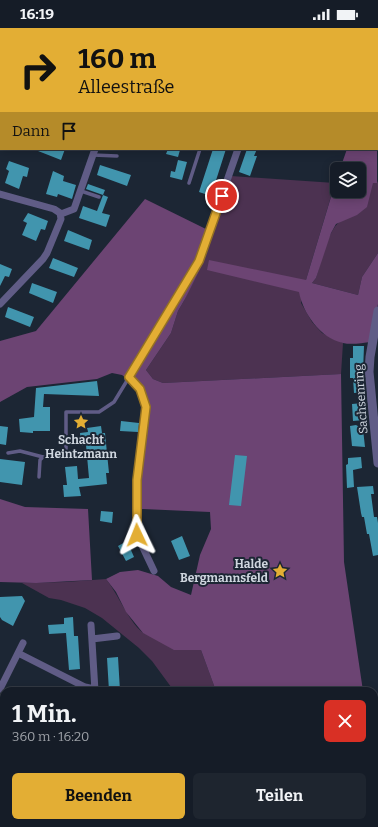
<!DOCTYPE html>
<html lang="de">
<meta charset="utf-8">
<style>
body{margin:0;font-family:Bitter,serif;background:#1e252f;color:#f1f3f6;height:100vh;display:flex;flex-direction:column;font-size:15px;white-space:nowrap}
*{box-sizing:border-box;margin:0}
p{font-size:13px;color:#9da1a7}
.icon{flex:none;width:22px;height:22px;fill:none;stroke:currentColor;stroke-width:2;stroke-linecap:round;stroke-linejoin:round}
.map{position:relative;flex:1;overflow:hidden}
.side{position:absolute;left:0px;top:659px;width:378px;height:140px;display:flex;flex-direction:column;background:#151c27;border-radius:12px 12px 0 0;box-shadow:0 2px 10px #0003,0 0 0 1px #343a44}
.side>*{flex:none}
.guide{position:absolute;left:0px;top:0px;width:378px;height:122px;box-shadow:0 2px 10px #0003,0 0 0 1px #343a44;background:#e3ae34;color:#111;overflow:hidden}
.fabs{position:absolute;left:330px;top:134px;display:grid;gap:8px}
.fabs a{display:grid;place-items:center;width:36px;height:36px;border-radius:6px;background:#151c27;box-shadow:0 2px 10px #0003,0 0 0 1px #343a44;font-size:20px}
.pin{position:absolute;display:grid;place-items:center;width:34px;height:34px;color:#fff;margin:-17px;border:2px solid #fff;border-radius:50%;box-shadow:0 1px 4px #0007}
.me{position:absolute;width:44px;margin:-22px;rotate:358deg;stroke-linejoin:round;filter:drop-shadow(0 0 3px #0008)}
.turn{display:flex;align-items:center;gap:14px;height:84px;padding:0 12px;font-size:18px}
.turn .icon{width:52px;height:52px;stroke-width:2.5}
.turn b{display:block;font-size:28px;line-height:34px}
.then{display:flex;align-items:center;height:38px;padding:0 12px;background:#0003;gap:8px;font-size:15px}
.round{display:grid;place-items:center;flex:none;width:42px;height:42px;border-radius:6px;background:#1e252f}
.head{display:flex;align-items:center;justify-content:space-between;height:68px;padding:0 12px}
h1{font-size:24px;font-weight:700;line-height:30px}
.primary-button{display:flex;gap:8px;margin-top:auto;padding:8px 12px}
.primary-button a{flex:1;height:46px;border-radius:6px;background:#e3ae34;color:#111;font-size:16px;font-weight:700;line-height:46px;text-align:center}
.primary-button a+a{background:#1e252f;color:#f1f3f6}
.status{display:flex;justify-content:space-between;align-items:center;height:28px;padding:0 20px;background:#151c27;direction:ltr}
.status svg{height:11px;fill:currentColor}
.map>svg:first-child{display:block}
</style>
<div class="status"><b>16:19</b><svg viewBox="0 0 49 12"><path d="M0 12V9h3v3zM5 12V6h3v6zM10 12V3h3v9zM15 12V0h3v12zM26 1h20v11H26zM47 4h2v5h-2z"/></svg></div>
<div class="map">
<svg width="378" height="799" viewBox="0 0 378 799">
<rect width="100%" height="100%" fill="#1c2634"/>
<path fill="#4c3251" d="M231,148L335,155L306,252L301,275L312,294L322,305L343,315L341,346L163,355L153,351L146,342L171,305L178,283L185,271L212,204Z
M378,153V225L362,249L358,267L312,255L316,250C321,235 328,200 341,193L373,155H377Z
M106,551C118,566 128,592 142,604C147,609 192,619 201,622L216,663H174L152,633L139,620L102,590L85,580L61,572L49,570L22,555L66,554Z
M211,795H254V799H211Z
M268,795H344V799H268Z"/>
<path fill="#6c4473" d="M377,76V155H373L367,179L357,187L336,196L331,205L316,250L312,255L358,267L362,249L378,225V276L371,314C362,315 351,317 343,315C320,310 303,285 299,264L207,242L209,232L306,252L337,149V163H359V141H340L347,121H377Z
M145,171L212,204L203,235L185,271L178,283L171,305L146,342L153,351L163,355L341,346L344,534L363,663H216L201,622H174L143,605L126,584L116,564L106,551L120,544L138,542L158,548L171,559L191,567L200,527L211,501L210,484L143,481L132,483V468L139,416L143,396L142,372L133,356L126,350L122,347L112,345L97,351L27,359L0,374V313L36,303Z
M0,471L25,479L88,481L92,552L36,555L0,554Z"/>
<path fill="#4195ae" d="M33,121H65L61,132Z
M168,121L180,122L178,129L166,126Z
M213,121H226L211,168L199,164Z
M247,121H257L254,128H257L250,148L239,144Z
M178,132L187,134L182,152L170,149L171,143L175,144Z
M9,133L29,140L27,149L23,148L19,161L5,155L9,143L6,141Z
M100,137L131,147L127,158L97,147Z
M53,143L64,148L63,153L76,157L72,171L58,166L57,169L46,166Z
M88,156L105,162L103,167L86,161Z
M103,167L108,169L102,185L110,187L106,199L79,190L83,178L97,183Z
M28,185L48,193L45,202L41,201L36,213L22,207L27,195L23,193Z
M68,202L92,212L89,222L64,213Z
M53,230L78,240L74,249L49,240Z
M0,236L12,241L9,249L5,248L0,258Z
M32,255L57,264L53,275L29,265Z
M8,279L34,289L30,299L5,289Z
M353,318H364L363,344L365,364L354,365L353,350H350V330H353Z
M97,353L99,368L44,366L43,379H50V403H33V405L20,404L19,391L34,389L36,360Z
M363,375L364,392L353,393L352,376Z
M121,393L139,395L138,404L120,403Z
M356,397L363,401L365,419L352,418L350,398Z
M0,398L8,399L6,417L0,416Z
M101,398L102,405H105L109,445H106L107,456L79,459L81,468L64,469L63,457H67L65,439L77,438L78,451L89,450L86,417L81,418L80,405L88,404L87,400Z
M235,427L247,428L241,478L229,477Z
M361,429L362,440L353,442L354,459L347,460L346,437L348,436V430Z
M0,431L25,434L22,457L0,454Z
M373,458L374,466H371L374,489H377L378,495V527L373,528L369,506H367L364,489H362L361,485L357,459Z
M101,483L113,484L112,495L100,493Z
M182,508L190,528L179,532L171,513Z
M127,513L134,529L126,533L118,518Z
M22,568L25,573L13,598L2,592L0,589V569Z
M73,589L74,608H78L80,641L69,642L66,605L49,606L48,597L64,596V590Z
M118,629L120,663H109L107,630Z"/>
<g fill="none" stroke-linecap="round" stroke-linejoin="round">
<path stroke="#605c86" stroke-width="3.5" d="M355,1V0
M0,83H1
M93,127L117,128
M189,155L200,121
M81,163L99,169
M8,425L20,423L43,429
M39,449L40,432L43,429H66V384H99L114,374L128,351"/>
<path stroke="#605c86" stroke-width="7" d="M198,0V1
M263,0V1
M19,1V0
M377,28H378
M0,97L1,90
M0,166L54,181L60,185L61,191L47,225L43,231L0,276
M61,186L74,181L95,121
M129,349C139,357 145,366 146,379L137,452V507L154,543
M128,351L199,233L238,121
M91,597L95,663
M92,611L117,608
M18,625L85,659L95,661
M0,661L23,615
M374,765H378
M0,799H3
M64,799L66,797L97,795"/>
<path stroke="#605c86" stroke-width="9" d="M378,283L370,329L369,344L378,435"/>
<path stroke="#817abe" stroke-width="10" d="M377,1H378
M377,10H378
M0,15H1
M0,23H1"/>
</g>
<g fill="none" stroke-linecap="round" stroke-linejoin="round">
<g stroke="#947122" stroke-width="10">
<path id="route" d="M137,507V452L146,379L140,361L129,349L199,233L222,168"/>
</g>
<use href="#route" stroke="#e3ae34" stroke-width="7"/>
</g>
<defs>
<g id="sight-bare" transform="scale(1.2)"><path d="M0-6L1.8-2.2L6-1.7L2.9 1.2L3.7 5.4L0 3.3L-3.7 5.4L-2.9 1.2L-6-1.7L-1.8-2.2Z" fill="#e3ae34" stroke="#1c2634" stroke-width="2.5" paint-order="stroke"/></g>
</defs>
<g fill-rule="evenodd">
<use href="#sight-bare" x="81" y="394"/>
<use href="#sight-bare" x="280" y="543"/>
</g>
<g text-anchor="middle" stroke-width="4" stroke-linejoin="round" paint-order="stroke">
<g font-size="12" fill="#cfd6df" stroke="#1c2634">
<text transform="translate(361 371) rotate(-94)" y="4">Sachsenring</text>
</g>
<g font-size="12" font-weight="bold" fill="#cfd6df" stroke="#1c2634">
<text x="81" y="416">Schacht<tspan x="81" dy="14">Heintzmann</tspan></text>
<text x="268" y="540" text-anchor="end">Halde<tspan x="268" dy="14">Bergmannsfeld</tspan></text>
</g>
</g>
</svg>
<div class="fabs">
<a><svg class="icon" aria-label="layers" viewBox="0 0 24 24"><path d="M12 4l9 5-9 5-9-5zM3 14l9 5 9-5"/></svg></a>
</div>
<div class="pin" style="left:222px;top:168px;background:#d93025"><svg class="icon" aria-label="arrive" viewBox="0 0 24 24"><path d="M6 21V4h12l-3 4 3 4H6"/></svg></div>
<svg class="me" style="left:137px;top:507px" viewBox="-20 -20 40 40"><path d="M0-17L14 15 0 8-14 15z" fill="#e3ae34" stroke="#fff" stroke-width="4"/></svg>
<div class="guide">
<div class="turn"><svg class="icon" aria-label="right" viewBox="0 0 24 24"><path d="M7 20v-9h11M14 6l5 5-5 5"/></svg><div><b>160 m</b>Alleestraße</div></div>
<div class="then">Dann<svg class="icon" aria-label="arrive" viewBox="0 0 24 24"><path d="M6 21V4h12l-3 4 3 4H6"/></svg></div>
</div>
<section class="side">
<div class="head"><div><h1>1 Min.</h1><p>360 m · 16:20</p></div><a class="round" style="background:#d93025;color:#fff"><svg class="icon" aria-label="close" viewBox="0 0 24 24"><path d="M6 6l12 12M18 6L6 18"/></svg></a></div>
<div class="primary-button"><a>Beenden</a><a>Teilen</a></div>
</section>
</div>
